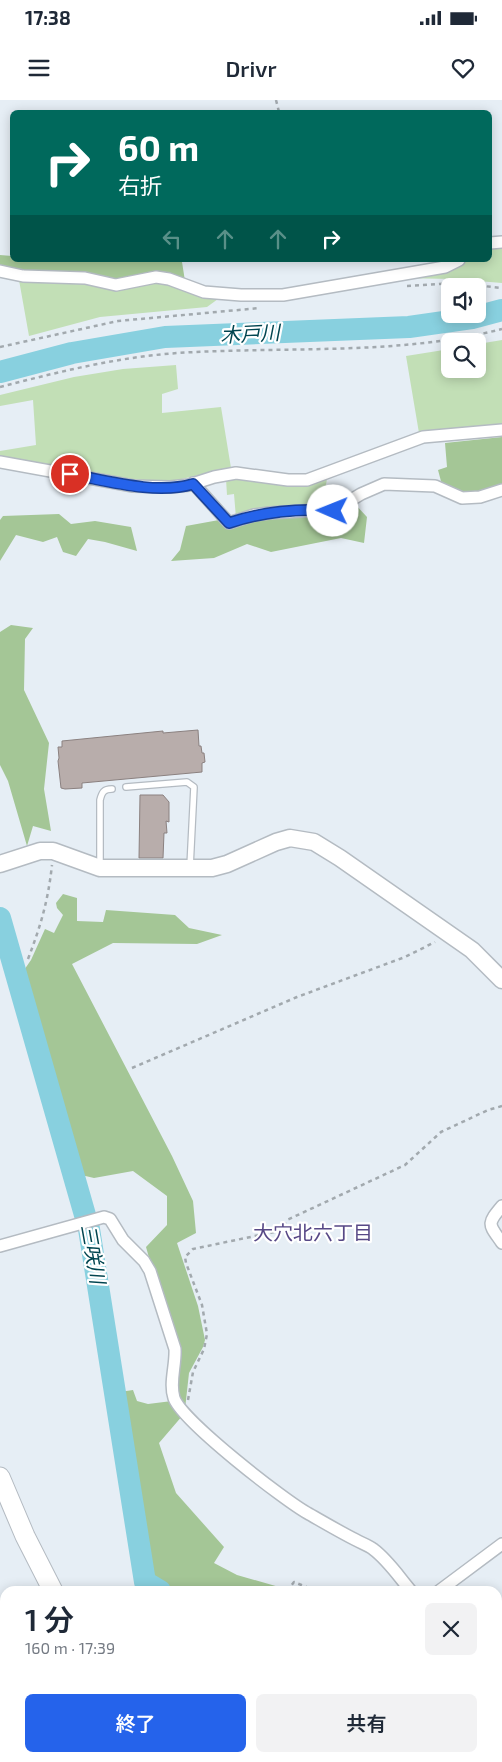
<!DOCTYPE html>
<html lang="ja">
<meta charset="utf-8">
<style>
body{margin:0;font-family:"Exo 2","Noto Sans JP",sans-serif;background:#f2f2f3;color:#1f2937;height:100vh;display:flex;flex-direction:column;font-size:19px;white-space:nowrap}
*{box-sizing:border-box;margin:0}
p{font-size:16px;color:#747a83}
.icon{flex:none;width:28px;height:28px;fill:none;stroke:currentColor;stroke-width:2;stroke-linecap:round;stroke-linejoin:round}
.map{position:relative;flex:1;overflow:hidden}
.sheet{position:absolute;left:0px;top:1486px;width:502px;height:176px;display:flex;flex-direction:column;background:#fff;border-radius:15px 15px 0 0;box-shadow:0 2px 12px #0003}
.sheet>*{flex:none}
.banner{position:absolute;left:10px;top:10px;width:482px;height:152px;border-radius:8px;box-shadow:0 2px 12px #0003;background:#00695c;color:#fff;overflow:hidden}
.tools{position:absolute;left:441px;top:178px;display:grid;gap:10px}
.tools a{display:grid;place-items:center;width:45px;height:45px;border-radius:8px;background:#fff;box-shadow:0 2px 12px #0003;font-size:25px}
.pin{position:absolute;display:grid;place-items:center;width:42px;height:42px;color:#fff;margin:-21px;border:2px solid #fff;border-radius:50%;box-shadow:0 1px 5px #0007}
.me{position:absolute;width:55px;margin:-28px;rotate:271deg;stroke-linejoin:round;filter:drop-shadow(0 0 4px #0008)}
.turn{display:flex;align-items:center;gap:18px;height:105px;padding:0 25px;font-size:22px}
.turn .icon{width:65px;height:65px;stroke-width:2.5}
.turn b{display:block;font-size:35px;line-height:42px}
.lanes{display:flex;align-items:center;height:48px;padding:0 25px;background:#0003;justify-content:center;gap:25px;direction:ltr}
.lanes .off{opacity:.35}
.round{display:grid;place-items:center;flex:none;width:52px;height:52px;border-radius:8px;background:#f2f2f3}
.headline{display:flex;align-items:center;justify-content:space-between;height:85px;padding:0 25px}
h1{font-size:30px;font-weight:600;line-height:38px}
.primary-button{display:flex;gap:10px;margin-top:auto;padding:10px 25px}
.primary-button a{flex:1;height:58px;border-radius:8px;background:#2563eb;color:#fff;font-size:20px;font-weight:600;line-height:58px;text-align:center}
.primary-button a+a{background:#f2f2f3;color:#1f2937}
.status{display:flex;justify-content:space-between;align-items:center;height:35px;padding:0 25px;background:#fff;direction:ltr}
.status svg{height:14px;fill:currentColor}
header{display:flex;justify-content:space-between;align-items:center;height:65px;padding:0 25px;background:#fff;font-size:22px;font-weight:600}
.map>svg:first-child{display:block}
</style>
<div class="status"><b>17:38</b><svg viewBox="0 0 49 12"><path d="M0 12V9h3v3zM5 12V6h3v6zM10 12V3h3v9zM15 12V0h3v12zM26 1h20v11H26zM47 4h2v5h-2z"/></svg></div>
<header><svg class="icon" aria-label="menu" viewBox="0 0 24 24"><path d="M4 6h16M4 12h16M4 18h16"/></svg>Drivr<svg class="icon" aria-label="heart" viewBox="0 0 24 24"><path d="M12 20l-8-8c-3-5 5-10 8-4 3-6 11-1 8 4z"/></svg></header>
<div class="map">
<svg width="502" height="1662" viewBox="0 0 502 1662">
<rect width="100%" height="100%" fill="#e6eef5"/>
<path fill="#c2dfb6" d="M495,147H502V183L454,179L397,178L453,169L467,160H490V149Z
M19,180L84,184L116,189L157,183H168L218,199L207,207L100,217L29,236Z
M502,240V327L419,333L406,256L450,249V269H478V244Z
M176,265L178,289L162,294V313L221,307L231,368L168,382L130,379L0,357V351L36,345L33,300L0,306V295L74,277L123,269Z
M235,378L306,383L327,379L322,407L236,418L234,394L227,395L226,379Z"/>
<path fill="#a4c696" d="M0,155L12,156V160H184L182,162L185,181C124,180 60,180 0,167Z
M502,337V390L463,394L442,385L438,370L447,367L445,343Z
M353,402L367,417L364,443L341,438L271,452L247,444L214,458L171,461L180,450L186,426L219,420L230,429L256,417L318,414L331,417Z
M59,414L71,424L95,421L131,427L137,451L105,442L88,439L76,456L63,452L57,437L43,442L16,435L0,461V420L3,416Z
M11,525L33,528L25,539L24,590L49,643L44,689L51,731L33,726L27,746L8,681L0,665V532Z
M63,794L77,798V821L103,822L106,810L175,815L189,828L222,835L197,844L113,843L72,864L172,1056L193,1101L196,1133L177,1143L198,1206L205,1240L203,1247L189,1273L185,1309L177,1297L178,1260L146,1147L167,1125V1096L133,1071L94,1078L77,1074L22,873L31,860L45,829L54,833L63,815L57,808L56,803Z
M133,1290L137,1301L148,1304L172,1301L183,1315L159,1343L176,1393L224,1447L214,1463L237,1475L286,1489L285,1491H168L153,1482L120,1292Z"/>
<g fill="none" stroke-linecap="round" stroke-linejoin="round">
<path stroke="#88d0df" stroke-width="22" d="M0,272L72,253L165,237L409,227L472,218L502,210
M0,818L89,1129L145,1482L160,1491
M410,1658L418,1662"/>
</g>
<path fill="#b8adab" stroke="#8b8180" d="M198,630L199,646H201L202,653H204L205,662L202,663V672L82,683V688L65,689L61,688L58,661L59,658L58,647H62V641L163,631V633Z
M140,695H163L169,702V722L166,721L167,733H164L163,758H139Z"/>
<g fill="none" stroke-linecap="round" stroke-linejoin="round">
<g stroke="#b4bbc2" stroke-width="8">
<path id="lane" d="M126,687L187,682L194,687L190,767
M100,766V700C102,692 104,689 112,689"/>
</g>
<g stroke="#b4bbc2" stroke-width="14">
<path id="street" d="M490,143L502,142
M0,171L23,176L85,178L116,185L156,177L169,179L204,192L241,195H283L445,167L459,160
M0,362L133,386L170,387L189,385L214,377L236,373L288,380H307L423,337L502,330
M193,383L229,423L254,415L269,413L319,410L333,411L361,394L384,384L435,386L462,398L480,397L502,390
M502,1106C486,1125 489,1124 502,1143
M0,1146L104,1117L110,1119L123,1140L144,1161L150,1171L175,1249C176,1265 169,1283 174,1298C182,1321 285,1401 309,1414C325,1423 340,1432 356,1440C361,1443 368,1445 373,1449C388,1460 399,1477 411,1491
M439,1491L502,1444
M398,1662L401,1658"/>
</g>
<g stroke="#b4bbc2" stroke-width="19">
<path id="secondary" d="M0,764L40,751H53L100,768H212L227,764L276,742L290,738L314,742L340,758L472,850L502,880"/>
</g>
<g stroke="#b4bbc2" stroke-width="21">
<path id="primary" d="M0,1377L25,1436L53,1491
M212,1658L218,1662"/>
</g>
<path stroke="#a2a9ae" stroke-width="2.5" stroke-dasharray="4 4" stroke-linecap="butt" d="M276,0L279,12
M407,186L455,183L502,188
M0,247L118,221L260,208
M0,287C58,272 118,257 178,253C286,246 397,256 502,229
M28,859C41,825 48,801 52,765
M132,968L297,897L405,857L435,842
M188,1300L193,1272L204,1249L207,1234L202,1205L186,1163L185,1157L193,1149L279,1131L287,1120L405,1065L441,1032L488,1010L502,1006
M287,1491L294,1482L316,1491
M498,1653L502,1656"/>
<use href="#lane" stroke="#fff" stroke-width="5.5"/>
<use href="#street" stroke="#fff" stroke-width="11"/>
<use href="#secondary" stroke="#fff" stroke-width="16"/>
<use href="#primary" stroke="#fff" stroke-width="19"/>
</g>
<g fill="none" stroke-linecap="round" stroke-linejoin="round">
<g stroke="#184099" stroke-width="12">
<path id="route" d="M70,374C108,381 156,395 193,384L229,423C261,412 299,408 333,411"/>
</g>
<use href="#route" stroke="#2563eb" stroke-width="9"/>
</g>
<g text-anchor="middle" stroke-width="4.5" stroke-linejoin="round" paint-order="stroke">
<g font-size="20" font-style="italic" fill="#004550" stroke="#fff">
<text transform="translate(250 234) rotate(-3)" y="7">木戸川</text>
<text transform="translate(93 1154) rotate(80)" y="7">三咲川</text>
</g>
<g font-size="20" fill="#574886" stroke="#fff">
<text x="313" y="1140">大穴北六丁目</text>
</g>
</g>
</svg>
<div class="tools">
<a><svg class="icon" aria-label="sound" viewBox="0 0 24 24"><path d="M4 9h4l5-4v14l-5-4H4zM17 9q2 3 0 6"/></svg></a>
<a><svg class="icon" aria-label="search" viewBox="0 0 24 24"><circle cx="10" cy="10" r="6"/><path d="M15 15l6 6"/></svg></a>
</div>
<div class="pin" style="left:70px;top:374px;background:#d93025"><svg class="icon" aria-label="arrive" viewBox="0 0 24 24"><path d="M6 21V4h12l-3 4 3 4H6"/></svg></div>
<svg class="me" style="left:333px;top:411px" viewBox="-20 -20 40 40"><circle r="19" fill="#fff"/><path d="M0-13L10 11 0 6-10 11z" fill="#2563eb"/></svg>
<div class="banner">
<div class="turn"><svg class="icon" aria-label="right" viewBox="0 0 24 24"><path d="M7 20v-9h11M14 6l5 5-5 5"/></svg><div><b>60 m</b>右折</div></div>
<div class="lanes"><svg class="icon off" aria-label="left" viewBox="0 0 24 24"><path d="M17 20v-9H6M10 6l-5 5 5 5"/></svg><svg class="icon off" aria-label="ahead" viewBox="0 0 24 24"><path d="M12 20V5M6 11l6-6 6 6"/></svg><svg class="icon off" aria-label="ahead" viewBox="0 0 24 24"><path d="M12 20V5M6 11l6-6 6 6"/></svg><svg class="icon" aria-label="right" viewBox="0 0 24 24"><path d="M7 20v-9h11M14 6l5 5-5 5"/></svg></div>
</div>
<section class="sheet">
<div class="headline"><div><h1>1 分</h1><p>160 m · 17:39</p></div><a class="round"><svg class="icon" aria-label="close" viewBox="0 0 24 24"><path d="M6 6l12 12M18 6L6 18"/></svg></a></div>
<div class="primary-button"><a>終了</a><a>共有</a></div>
</section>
</div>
